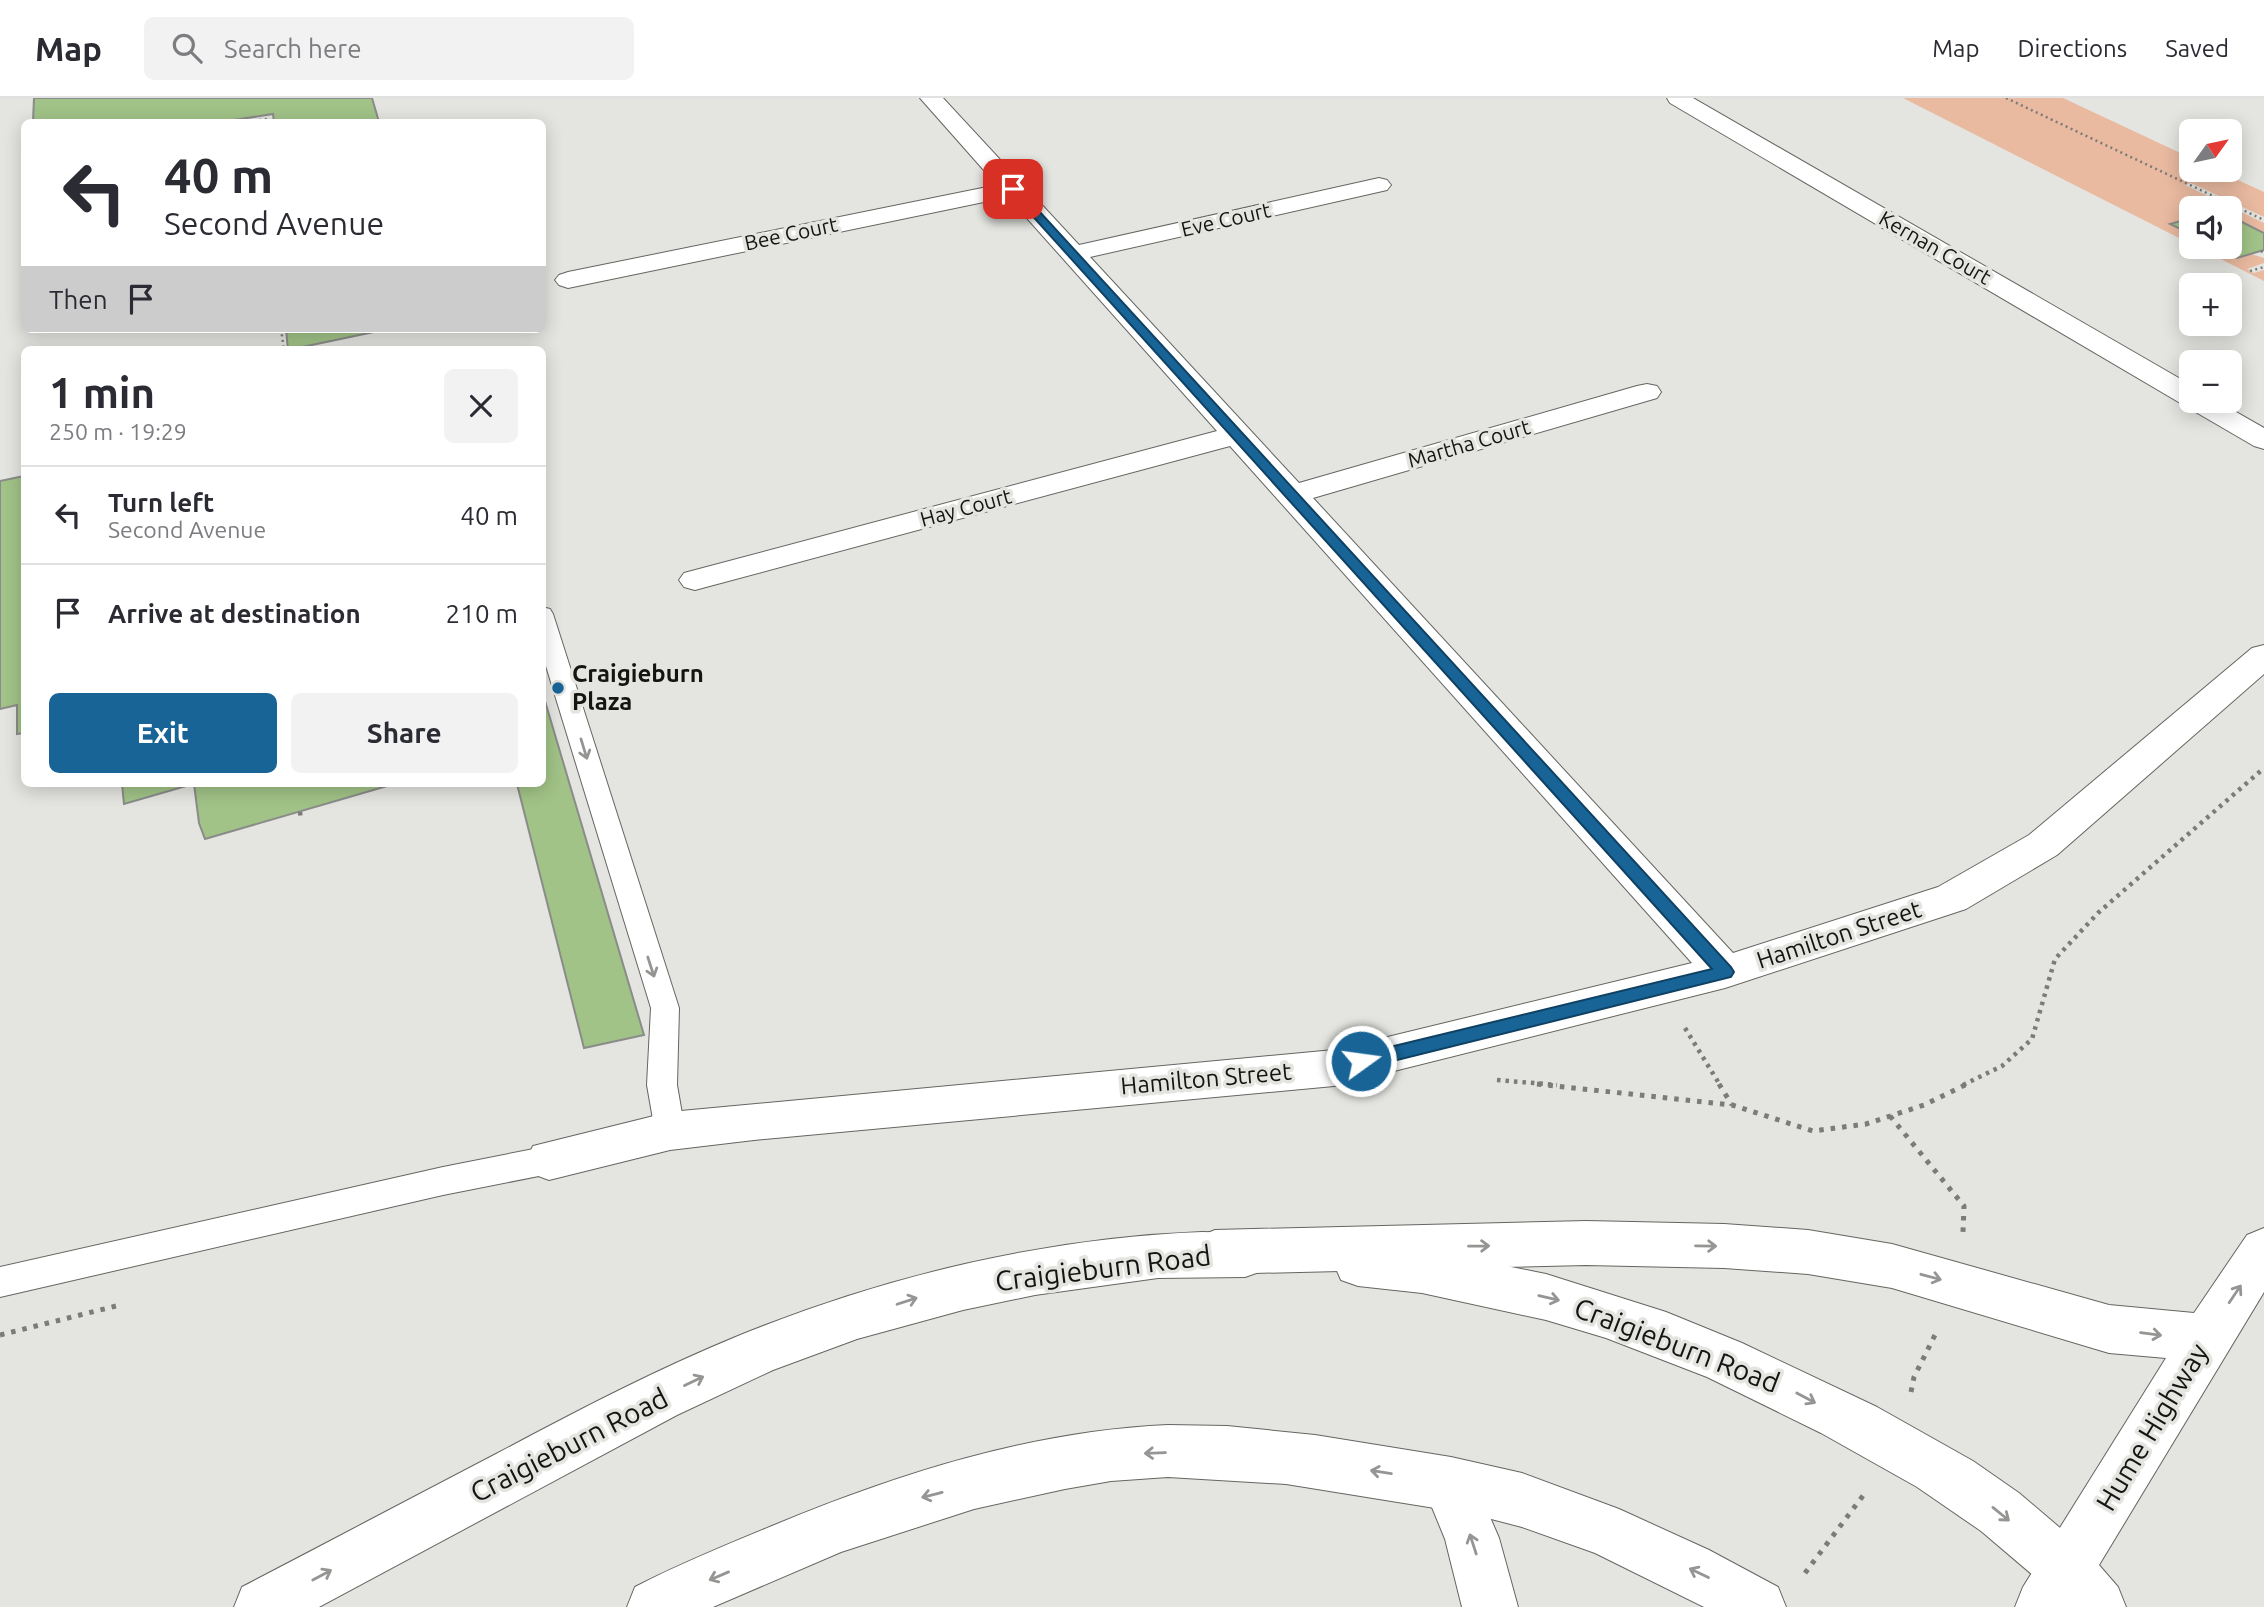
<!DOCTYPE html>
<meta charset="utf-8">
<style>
body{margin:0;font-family:Ubuntu,sans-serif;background:#f2f2f3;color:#2b2b33;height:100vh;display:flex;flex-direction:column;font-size:26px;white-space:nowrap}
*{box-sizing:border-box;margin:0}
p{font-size:23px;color:#7c7c81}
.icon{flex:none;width:38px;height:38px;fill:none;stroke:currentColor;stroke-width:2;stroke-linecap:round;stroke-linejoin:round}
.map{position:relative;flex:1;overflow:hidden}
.sheet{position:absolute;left:21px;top:248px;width:525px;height:441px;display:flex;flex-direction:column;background:#fff;border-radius:10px;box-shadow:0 4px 18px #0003}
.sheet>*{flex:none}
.guide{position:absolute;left:21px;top:21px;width:525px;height:214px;border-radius:10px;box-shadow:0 4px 18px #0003;background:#fff;color:#2b2b33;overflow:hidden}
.needle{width:46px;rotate:57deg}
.tools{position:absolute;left:2179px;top:21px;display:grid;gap:14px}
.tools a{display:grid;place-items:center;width:63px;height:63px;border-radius:10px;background:#fff;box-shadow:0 4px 18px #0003;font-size:35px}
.pin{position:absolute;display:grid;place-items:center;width:60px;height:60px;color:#fff;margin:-30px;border-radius:14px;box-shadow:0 4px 10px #0006}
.me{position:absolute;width:77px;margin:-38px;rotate:76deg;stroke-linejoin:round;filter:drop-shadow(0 0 5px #0008)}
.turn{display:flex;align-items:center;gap:24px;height:147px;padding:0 28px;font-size:32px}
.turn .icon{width:91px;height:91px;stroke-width:2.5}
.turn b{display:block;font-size:49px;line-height:60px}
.then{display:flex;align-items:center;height:66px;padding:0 28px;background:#0003;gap:14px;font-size:26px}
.round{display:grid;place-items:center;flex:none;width:74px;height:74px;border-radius:10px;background:#f2f2f3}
.summary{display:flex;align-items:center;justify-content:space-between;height:119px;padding:0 28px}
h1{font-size:42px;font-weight:700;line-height:52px}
.action{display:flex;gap:14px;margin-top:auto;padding:14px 28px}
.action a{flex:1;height:80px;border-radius:10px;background:#186497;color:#fff;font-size:28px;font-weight:700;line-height:80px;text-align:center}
.action a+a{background:#f2f2f3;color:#2b2b33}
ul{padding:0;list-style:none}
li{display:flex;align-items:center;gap:21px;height:98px;padding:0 28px;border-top:2px solid #e1e1e2}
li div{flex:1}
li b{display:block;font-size:26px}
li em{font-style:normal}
header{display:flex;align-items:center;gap:42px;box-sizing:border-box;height:98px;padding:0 35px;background:#fff;border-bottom:2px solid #e1e1e2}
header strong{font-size:33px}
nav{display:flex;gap:38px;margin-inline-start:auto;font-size:24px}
.search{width:490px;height:63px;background:#f2f2f3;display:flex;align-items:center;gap:18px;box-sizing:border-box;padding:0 24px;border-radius:10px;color:#7c7c81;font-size:26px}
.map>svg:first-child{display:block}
</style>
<header>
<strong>Map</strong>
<div class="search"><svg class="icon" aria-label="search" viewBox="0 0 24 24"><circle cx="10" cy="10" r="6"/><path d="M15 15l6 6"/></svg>Search here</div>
<nav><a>Map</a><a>Directions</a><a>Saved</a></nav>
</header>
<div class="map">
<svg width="2264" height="1509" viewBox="0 0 2264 1509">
<rect width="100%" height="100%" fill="#e4e4e0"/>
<path fill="#e9b9a0" d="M1903,0H2063L2191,60V72H2216L2264,94V119L2191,85L2185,87L2264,125V135L2230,118V110H2191V120L2171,126L2191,136V146Z
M2197,149H2215L2237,160L2251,156L2264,160V165L2247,171L2254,175L2264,172V183Z"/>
<path fill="#a1c387" stroke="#8a8c89" stroke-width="2" d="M34,0H372L379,24H274L273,16L221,24H33Z
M2230,118L2264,135V152L2237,160L2215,149H2230Z
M2191,120V136L2170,126Z
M286,231H388L288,252Z
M24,378V635L17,636V607L0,611V383Z
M542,593L644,937L584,950L517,686H542Z
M122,686H193L124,706Z
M194,686H394L205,741L199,725Z"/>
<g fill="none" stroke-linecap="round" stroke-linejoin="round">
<g stroke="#656561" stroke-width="2">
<path id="service" d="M542,509L550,511L553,516L679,910L677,987L685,1033L681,1042L670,1046L659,1042L655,1033L647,987L651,910L542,555Z
M549,1048L560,1052L565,1062L560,1072L549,1076L443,1097L0,1199V1169L443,1069Z"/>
</g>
<g stroke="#656561" stroke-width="2">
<path id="minor" d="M920,0H943L1079,147L1379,80L1387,82L1391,87L1387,92L1090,159L1299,385L1637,288L1647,286L1657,288L1661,294L1657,300L1313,400L1733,855L1938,789L2029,737L2252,550L2264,547V576L2057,757L1966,811L1725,890L1334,988L754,1042L670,1052L549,1082L533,1076L526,1062L533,1048L670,1014L1334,952L1692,865L1230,348L706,489L695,492L684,489L679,482L684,475L1217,333L1008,99L568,190L559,187L555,182L559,177L568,174L997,87Z
M1667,0H1693L2191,287V303H2217L2264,330V351L2254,348L2187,309L1670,5Z"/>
</g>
<g stroke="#656561" stroke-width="2">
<path id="primary" d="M1202,1134L1245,1135L1262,1141L1269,1157L1262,1173L1245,1179L1158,1180L1035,1197L963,1212L857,1241L773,1272L677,1317L319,1509H234L242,1489C327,1445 411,1400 496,1356C575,1314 655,1272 738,1238C885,1178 1044,1140 1202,1134Z
M1358,1144L1422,1151L1546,1176L1666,1214L1742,1245L1877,1309L1973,1363L2019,1395L2086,1452L2094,1471L2086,1490L2067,1498L2048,1490L1981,1433L1917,1389L1821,1335L1707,1279L1606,1240L1546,1222L1422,1195L1358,1188L1341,1182L1334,1166L1341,1150Z
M1168,1327L1227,1328L1315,1337L1451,1359L1522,1375L1619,1411L1709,1452L1778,1489L1786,1509H1704L1595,1455L1522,1429L1472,1416L1286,1386L1168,1379L1111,1383L1065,1391L974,1411L841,1454L713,1509H627L635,1489C679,1466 726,1447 772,1428C897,1376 1031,1333 1168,1327Z"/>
</g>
<g stroke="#656561" stroke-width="2">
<path id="trunk" d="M1586,1123L1724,1126L1808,1132L1892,1146L2109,1207L2194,1215L2247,1137L2264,1130V1194L2099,1467L2118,1489L2126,1509H2015L2023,1489L2166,1260L2109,1255L1892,1190L1808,1176L1724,1170L1586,1167L1215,1176L1198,1169L1191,1154L1198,1139L1215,1132Z
M1448,1359L1467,1366L1499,1440L1518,1509H1462L1445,1441L1422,1385L1429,1366Z"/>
</g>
<path stroke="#7b7b78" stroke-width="2.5" stroke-dasharray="2 3.5" stroke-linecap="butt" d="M2006,0L2264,122
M243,24L267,21V24
M2261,153L2264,155
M2250,173L2264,169
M281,231L284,252"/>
<path stroke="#7b7b78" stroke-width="4.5" stroke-dasharray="3.5 5" stroke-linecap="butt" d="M300,714L301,722
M1685,930L1720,987
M1497,982L1557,987
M1963,987L2002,968L2032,941L2055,861L2098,815L2264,670"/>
<path stroke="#7b7b78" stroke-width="5" stroke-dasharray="4.5 7" stroke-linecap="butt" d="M1537,986L1732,1007L1813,1033L1866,1026L1924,1007L1967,986
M1719,986L1732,1007
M1890,1018L1964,1108L1963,1134
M0,1237L120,1207
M1911,1294L1914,1279L1936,1235
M1805,1475L1865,1395"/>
<use href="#service" fill="#fff" fill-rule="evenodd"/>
<use href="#minor" fill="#fff" fill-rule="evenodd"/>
<use href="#primary" fill="#fff" fill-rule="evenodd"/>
<use href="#trunk" fill="#fff" fill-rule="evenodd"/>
</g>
<defs><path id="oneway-shaft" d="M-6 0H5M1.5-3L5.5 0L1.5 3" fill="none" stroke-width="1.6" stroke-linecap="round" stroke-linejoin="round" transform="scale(1.75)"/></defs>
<g stroke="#959594">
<use href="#oneway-shaft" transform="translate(584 651) rotate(73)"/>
<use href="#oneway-shaft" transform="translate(651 869) rotate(72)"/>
<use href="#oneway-shaft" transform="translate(1479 1148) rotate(-1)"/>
<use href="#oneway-shaft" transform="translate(1706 1148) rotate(1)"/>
<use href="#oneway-shaft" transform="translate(1931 1179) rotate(15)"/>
<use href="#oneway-shaft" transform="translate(2235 1196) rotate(-56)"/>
<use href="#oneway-shaft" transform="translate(1549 1200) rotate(13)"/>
<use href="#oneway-shaft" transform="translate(907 1203) rotate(-18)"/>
<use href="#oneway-shaft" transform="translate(2151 1236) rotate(7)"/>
<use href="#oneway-shaft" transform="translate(694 1283) rotate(-26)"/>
<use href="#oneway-shaft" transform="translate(1806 1300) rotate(28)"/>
<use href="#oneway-shaft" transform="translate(1155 1355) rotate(178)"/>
<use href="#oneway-shaft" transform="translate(1381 1374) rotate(-171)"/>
<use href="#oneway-shaft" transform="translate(932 1397) rotate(166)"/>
<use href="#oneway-shaft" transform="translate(2001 1416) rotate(39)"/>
<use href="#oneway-shaft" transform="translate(1473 1446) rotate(-108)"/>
<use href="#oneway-shaft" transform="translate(1699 1475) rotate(-154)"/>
<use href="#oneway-shaft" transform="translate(322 1477) rotate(-28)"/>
<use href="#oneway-shaft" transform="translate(719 1478) rotate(157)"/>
</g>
<path fill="#186497" stroke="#104162" stroke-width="2" d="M1010,89H1017L1731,869L1734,874L1731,879L1361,971L1355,968L1352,963L1355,958L1361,956L1712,871L1010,93Z"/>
<circle fill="#186497" stroke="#e4e4e0" stroke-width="2.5" cx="558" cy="590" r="7"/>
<g text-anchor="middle" stroke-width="7" stroke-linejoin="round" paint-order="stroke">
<g font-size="21" fill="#141412" stroke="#e4e4e0">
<text transform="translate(1226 122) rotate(-13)" y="7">Eve Court</text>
<text transform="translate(791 136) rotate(-12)" y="7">Bee Court</text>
<text transform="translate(1935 150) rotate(30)" y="7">Kernan Court</text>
<text transform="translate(1469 346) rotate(-16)" y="7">Martha Court</text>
<text transform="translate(966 410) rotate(-15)" y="7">Hay Court</text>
</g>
<g font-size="24" font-weight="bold" fill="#141412" stroke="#e4e4e0" text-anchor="start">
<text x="572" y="584">Craigieburn<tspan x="572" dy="28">Plaza</tspan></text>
</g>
<g font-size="24" fill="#141412" stroke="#e4e4e0">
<text transform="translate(1839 837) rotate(-18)" y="8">Hamilton Street</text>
<text transform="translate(1206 981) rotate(-5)" y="8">Hamilton Street</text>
</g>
<g font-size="28" fill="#141412" stroke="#e4e4e0">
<text transform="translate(1103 1170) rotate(-7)" y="10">Craigieburn Road</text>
<text transform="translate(1677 1247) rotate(21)" y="10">Craigieburn Road</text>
<text transform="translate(2152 1329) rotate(-59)" y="10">Hume Highway</text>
<text transform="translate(569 1347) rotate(-27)" y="10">Craigieburn Road</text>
</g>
</g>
</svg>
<div class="tools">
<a><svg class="needle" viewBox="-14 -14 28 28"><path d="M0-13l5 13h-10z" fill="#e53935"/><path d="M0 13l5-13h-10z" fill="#7c7c81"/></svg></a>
<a><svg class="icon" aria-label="sound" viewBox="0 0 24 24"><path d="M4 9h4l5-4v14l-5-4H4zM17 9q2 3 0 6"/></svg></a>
<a>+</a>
<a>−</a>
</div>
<div class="pin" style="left:1013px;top:91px;background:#d93025"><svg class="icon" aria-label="arrive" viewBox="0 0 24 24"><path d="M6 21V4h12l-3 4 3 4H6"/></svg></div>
<svg class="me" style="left:1361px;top:963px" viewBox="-20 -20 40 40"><circle r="17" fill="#186497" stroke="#fff" stroke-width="3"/><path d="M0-11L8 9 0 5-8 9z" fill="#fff"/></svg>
<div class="guide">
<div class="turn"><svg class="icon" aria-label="left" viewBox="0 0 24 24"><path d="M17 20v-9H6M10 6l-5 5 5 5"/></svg><div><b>40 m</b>Second Avenue</div></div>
<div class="then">Then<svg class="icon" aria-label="arrive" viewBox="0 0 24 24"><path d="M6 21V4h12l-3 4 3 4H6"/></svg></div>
</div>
<section class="sheet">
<div class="summary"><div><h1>1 min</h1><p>250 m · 19:29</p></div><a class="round"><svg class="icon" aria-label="close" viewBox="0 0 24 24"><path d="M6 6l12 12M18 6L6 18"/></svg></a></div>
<ul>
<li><svg class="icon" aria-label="left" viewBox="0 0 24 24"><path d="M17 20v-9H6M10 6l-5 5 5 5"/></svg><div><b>Turn left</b><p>Second Avenue</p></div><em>40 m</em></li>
<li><svg class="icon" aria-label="arrive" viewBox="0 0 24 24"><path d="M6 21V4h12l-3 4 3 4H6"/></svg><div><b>Arrive at destination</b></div><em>210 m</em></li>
</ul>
<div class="action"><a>Exit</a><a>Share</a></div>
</section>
</div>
